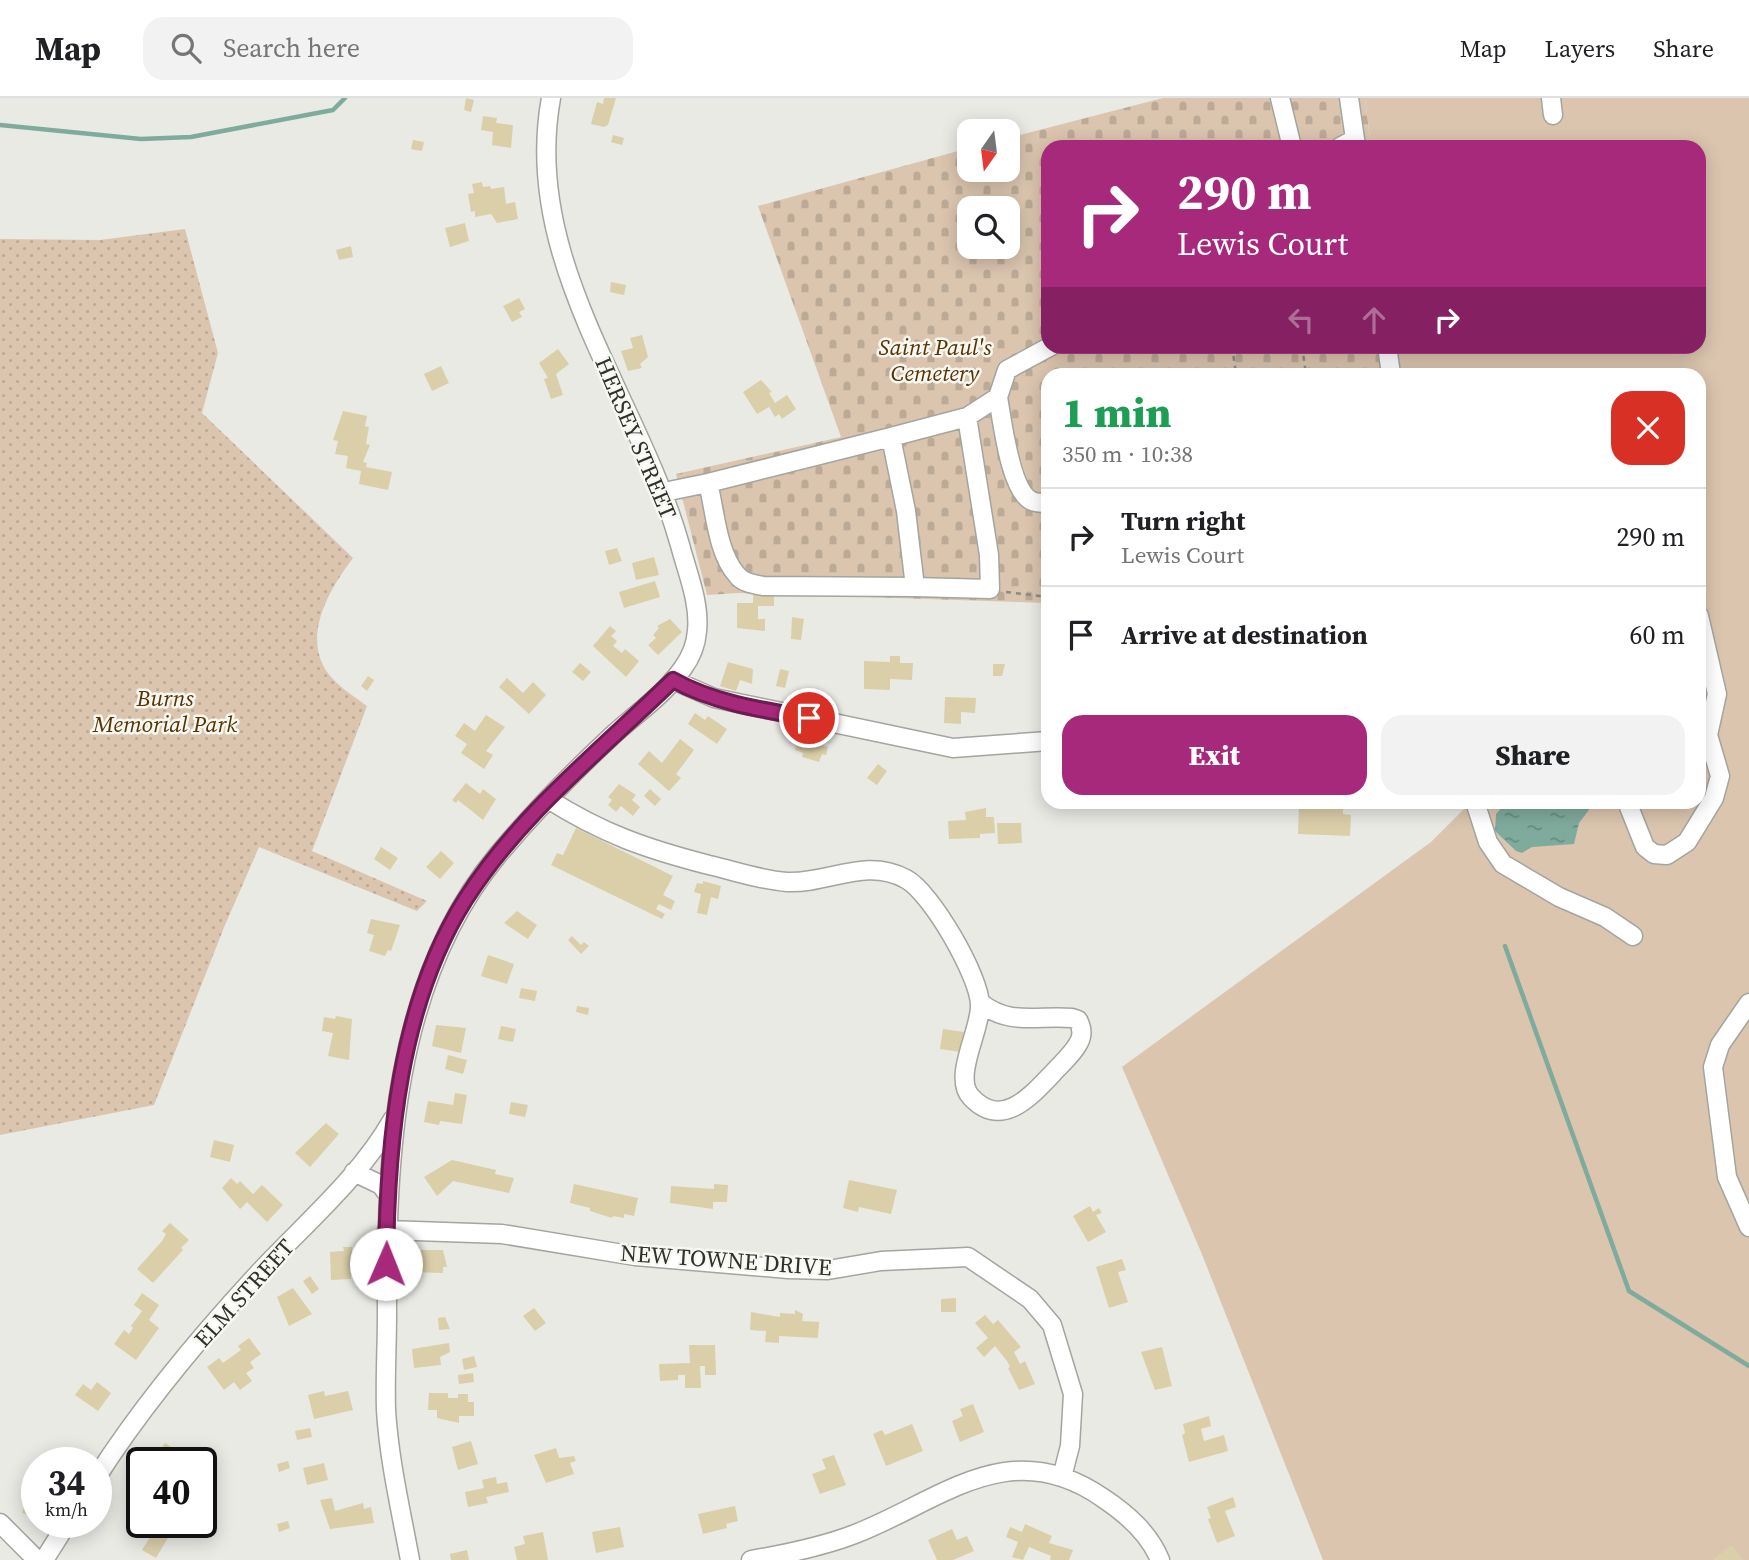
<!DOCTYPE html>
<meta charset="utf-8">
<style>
body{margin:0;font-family:"Source Serif 4",serif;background:#f2f2f2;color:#202124;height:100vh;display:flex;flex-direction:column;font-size:26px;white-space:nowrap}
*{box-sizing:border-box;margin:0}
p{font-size:23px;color:#757577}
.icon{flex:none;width:38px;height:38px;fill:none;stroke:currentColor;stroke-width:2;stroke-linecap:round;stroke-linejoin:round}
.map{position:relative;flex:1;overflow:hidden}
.details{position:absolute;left:1041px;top:270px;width:665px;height:441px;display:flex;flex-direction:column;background:#fff;border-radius:21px;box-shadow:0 4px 18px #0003}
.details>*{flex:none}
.top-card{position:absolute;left:1041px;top:42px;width:665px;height:214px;border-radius:21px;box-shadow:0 4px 18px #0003;background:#a7297b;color:#fff;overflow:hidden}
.needle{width:46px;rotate:194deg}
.buttons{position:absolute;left:957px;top:21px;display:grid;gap:14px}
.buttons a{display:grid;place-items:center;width:63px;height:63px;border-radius:14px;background:#fff;box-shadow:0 4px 18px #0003;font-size:35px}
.speed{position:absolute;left:21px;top:1349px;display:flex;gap:14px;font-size:35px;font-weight:700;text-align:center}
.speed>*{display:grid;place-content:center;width:91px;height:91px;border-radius:50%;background:#fff;box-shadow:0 4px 18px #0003;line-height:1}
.speed small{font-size:18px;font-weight:400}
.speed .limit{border:4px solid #111;border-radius:10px;background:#fff;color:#111}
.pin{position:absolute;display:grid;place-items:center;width:60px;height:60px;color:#fff;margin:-30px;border:4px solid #fff;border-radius:50%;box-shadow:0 2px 7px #0007}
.me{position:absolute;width:77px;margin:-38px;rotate:1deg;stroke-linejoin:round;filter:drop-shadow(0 0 5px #0008)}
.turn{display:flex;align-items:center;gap:24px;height:147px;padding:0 21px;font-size:32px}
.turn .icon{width:91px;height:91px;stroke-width:2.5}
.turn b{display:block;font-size:49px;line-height:60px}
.lanes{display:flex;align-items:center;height:66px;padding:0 21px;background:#0003;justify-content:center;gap:35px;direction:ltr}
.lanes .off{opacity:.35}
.round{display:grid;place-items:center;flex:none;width:74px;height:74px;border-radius:21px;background:#f2f2f2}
.overview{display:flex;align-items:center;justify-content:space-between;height:119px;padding:0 21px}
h1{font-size:42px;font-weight:800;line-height:52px;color:#1e9e55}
.cta{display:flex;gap:14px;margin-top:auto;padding:14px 21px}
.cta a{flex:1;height:80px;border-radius:21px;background:#a7297b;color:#fff;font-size:28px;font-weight:800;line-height:80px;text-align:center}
.cta a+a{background:#f2f2f2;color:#202124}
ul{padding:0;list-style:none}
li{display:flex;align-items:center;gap:21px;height:98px;padding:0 21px;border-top:2px solid #e0e0e0}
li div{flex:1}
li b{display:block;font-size:26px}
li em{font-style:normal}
header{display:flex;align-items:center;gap:42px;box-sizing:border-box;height:98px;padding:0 35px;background:#fff;border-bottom:2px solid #e0e0e0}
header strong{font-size:33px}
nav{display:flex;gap:38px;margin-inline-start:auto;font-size:24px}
.search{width:490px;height:63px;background:#f2f2f2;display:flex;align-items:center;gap:18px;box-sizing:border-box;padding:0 24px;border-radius:21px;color:#757577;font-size:26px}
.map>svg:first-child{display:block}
</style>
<header>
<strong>Map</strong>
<div class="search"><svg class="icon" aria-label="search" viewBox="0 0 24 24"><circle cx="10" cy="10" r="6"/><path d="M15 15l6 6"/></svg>Search here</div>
<nav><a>Map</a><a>Layers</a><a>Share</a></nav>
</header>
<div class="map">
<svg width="1749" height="1462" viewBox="0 0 1749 1462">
<defs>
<pattern id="cemetery-stones" width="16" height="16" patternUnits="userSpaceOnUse" patternTransform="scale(1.75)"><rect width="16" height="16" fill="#dbc5af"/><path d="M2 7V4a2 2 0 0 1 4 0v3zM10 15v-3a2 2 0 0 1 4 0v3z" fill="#bcaa97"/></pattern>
<pattern id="park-dots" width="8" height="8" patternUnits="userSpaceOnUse" patternTransform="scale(1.75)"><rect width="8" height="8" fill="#dbc5af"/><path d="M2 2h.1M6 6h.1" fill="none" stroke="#bcaa97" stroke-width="1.8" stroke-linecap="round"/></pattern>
<pattern id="water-ripples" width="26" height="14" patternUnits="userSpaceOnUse" patternTransform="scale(1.75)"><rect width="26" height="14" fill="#7fab9d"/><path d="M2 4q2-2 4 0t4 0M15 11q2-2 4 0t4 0" fill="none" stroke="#688c80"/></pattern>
</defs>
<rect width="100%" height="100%" fill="#e9eae4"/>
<path fill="#dbc5af" d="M1365,0H1749V1462H1323L1201,1154L1122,969L1431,744L1465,710L1462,704H1699V276H1401L1398,249L1699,248V49H1371Z"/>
<path fill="url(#cemetery-stones)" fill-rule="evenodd" d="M1163,0H1365L1371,49H1048V248L1398,249L1401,276H1048V505L739,495L707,497L676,376L841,339L758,108L969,50L970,72H1008V40ZM970,110H1008V149H970Z"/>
<path fill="url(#park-dots)" d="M185,131L218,255L202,315L353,460C332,488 305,531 323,567C331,584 352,597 367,608L312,753L427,803L417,813L259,749L225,827L154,1007L0,1037V141L100,142Z"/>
<path fill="url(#water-ripples)" d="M1507,704H1591V709L1579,725L1574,746L1532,749L1522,755L1516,753L1495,733L1496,716Z"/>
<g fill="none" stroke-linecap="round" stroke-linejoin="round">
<path stroke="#7fab9d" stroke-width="4.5" d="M0,27L141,41L191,39L333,12L345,0
M1505,848L1629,1193L1749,1268"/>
</g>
<path fill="#dacfa9" d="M466,0L474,2L471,14L464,12Z
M604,0H616L608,27L604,29L591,26L597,4L603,6Z
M483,18L497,20L496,25L513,27L511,50L492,47L493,34L481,32Z
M613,37L624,40L622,47L611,44Z
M413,42L424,44L422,53L411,51Z
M482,84L483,89L490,88L491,91L504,89L506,106L515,104L518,121L497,125L491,116L475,119V113L471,114L468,96L474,95L472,86Z
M465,125L469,143L450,149L445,130Z
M351,148L353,159L339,162L336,152Z
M611,184L626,187L624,197L610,194Z
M519,200L525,211L519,214L522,219L512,224L503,208Z
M642,237L648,259L640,266L642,270L628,273L621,253L633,250L630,240Z
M558,251L569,266L556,276L563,297L551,301L544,281L548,280L539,265Z
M441,268L449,285L432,293L424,276Z
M761,282L772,294L769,295L775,305L787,297L796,311L782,321L779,316L775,319L769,309L757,316L743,294Z
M343,313L367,318L365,328L369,329L366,346L370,347L363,364L367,365L366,369L392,374L388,392L359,386L361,373L346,370L348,358L335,356L338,343L333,342Z
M617,450L622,463L609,467L605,453Z
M654,459L659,477L636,482L632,465Z
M655,483L660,499L624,510L619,494Z
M753,497H774V508H758V521H765V533L737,530V505H753Z
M792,519L804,521L801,542L791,541Z
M670,521L682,534L658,557L648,547L656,540L653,537L659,530L657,528Z
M610,528L616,533L611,538L617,543L613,548L622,555L625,551L639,563L626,579L593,548Z
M890,558H900V565H913L912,582L890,581V592L864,591V563L890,564Z
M728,564L753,571L752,586L740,582L736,593L720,588Z
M580,565L591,574L583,583L572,574Z
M993,566H1005L1002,578H993Z
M780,571L789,573L785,590L776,588Z
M368,578L374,582L367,593L361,588Z
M507,580L523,595L533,584L546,597L529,616L499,589Z
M945,599L976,600L975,615L961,614V626L944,625Z
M695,615L705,622L708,618L727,631L717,646L688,626Z
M486,617L505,629L486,653L493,657L484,671L461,655L467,646L455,638L464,625L475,633Z
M680,641L694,652L676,676L681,680L669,693L638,666L649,653L662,665Z
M798,641L828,649L826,657L822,656L819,664L802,659L803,655L795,652Z
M878,666L887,673L877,687L867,680Z
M466,685L480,696L483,691L496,701L483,722L458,702L456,705L452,702Z
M619,686L636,697L632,702L640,709L633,718L621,708L616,714L608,707L612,702L608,699Z
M650,691L661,701L655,708L644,698Z
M1324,704H1343V716L1351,717L1350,738L1298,736L1299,706L1323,707Z
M986,710V719H994L995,735L980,736V740L949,741L948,723L966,722L965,714Z
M997,725H1021L1022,745L998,746Z
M576,730L673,778L663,797L675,803L671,812L659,806L656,811L665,816L662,821L551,767L557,755L563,757Z
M381,749L398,760L390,772L374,761Z
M441,753L454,765L440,781L426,769Z
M703,783L721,788L718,801L711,799L707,817L697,815L701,796L694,794L697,785L703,786Z
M517,813L537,827L528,841L504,825Z
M371,821L400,827L391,853L388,852L385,858L369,853L374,837L367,835Z
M572,838L581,847L584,844L589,848L581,856L568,842Z
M488,857L514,866L507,886L481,878Z
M521,890L537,893L535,903L519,900Z
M577,908L589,910L588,917L576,914Z
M336,918L352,921L349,962L328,958L333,935L322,933L324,919L335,921Z
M436,927L466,930L461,955L432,948Z
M501,928L516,931L513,944L498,941Z
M943,931L964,934L961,954L940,951Z
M448,957L467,962L463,976L445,971Z
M455,995L467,997L462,1026L440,1023L439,1027L424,1024L428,1003L453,1007Z
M511,1004L528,1007L525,1019L509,1016Z
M326,1025L339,1036L310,1069L295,1055Z
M214,1042L234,1047L230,1064L210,1059Z
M452,1062L496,1072L495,1076L514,1080L509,1095L453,1083L437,1098L424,1079Z
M231,1080L237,1086L240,1083L253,1096L262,1087L283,1107L267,1124L247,1104L240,1111L222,1090Z
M849,1082L897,1092L891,1116L859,1109L858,1114L843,1110Z
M574,1086L638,1100L634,1118L624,1116V1120L613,1118L612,1120L590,1113V1110L570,1105Z
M714,1086L728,1087L727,1104H713V1111L670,1105L671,1088L714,1091Z
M1090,1108L1093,1114L1099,1110L1102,1115L1096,1117L1106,1134L1088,1144L1073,1118Z
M170,1125L189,1142L181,1150L183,1152L153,1185L137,1171L162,1143L166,1136L162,1133Z
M343,1149H352V1164H357L358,1171H351V1181L331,1182L330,1154L344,1153Z
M417,1152H443L447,1169H443V1175L412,1174V1158H417Z
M1122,1161L1126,1172L1118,1174L1128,1204L1109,1210L1096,1169Z
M310,1178L319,1191L312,1196L303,1183Z
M293,1190L312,1216L289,1228L277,1199Z
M142,1195L159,1207L149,1222L159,1230L136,1262L114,1246L124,1232L129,1236L133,1230L131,1228L142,1213L134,1207Z
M956,1200V1214H941V1201Z
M534,1210L546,1225L535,1233L523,1218Z
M795,1212L803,1216L802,1223L819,1224L818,1240L779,1238V1245L765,1244L766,1233L750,1232L751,1214L780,1219V1215L795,1216Z
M985,1217L993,1226L998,1222L1021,1249L1014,1254L1020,1266L1025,1263L1035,1286L1019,1292L1008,1270L1010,1269L1007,1263L995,1248L984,1259L976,1250L988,1240L975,1225Z
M445,1219L450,1231L439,1232L438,1220Z
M249,1240L261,1256L250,1264L254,1270L246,1275L252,1283L240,1292L234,1284L224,1292L207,1269L219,1260L223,1265L241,1252L238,1248Z
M449,1245L450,1254L440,1259L441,1267L414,1270L412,1251Z
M689,1247H715L716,1277H705V1268H700L701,1290H685V1277H678V1282L660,1283L659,1266L690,1265Z
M1162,1249L1172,1288L1155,1292L1141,1254Z
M474,1258L477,1269L464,1272L462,1261Z
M473,1275L474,1284L459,1286L458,1277Z
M97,1284L111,1295L98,1313L75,1297L83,1286L91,1292Z
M324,1293L325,1298L348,1293L353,1312L314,1321L308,1297Z
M429,1295H448V1300H458V1296H468V1304H474V1318H459V1325L437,1320V1312H428Z
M973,1306L984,1334L960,1344L952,1323L963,1318L960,1311Z
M1209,1318L1211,1328L1201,1331L1204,1343L1224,1337L1228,1353L1189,1364L1182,1337L1185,1335L1183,1326Z
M912,1326L923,1353L886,1368L873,1336L882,1332L885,1337Z
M310,1330L312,1339L297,1342L295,1333Z
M471,1343L478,1366L458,1372L452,1349Z
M165,1345L180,1355L175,1362L179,1365H147L154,1353L161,1358L163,1355L160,1353Z
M556,1350L559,1360L574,1358L576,1363L570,1365L574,1376L546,1385L534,1357Z
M834,1357L846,1387L820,1396L812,1376L826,1371L822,1361Z
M288,1363L290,1370L279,1374L277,1366Z
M324,1365L328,1382L307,1387L303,1370Z
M496,1379L497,1386L507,1384L509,1394L486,1399L488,1405L468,1409L465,1394L484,1390L482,1382Z
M37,1383V1424L31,1422L33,1418L22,1415L26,1403L30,1404Z
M1233,1399L1236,1409L1225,1413L1235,1438L1217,1445L1208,1421L1211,1420L1207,1409Z
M332,1400L335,1413L363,1405L364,1411L371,1409L374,1425L330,1431L320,1402Z
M142,1408V1424H164L159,1432L169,1438L156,1460L142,1452L152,1436L132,1424Z
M735,1408L738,1423L726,1426L727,1430L703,1436L698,1416Z
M288,1423L290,1430L279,1434L277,1426Z
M1025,1426L1052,1438L1049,1445L1073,1452L1069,1462H1050L1051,1458L1029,1449L1023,1462L1012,1459L1018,1444L1006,1439L1010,1429L1022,1434Z
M620,1429L624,1449L596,1455L592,1434Z
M952,1431L957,1442L967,1438L974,1453L953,1462H937L928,1442Z
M543,1434L548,1462H517L514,1449L525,1446L523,1438Z
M1732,1447L1743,1462H1712Z
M467,1452L469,1462H451L450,1456Z"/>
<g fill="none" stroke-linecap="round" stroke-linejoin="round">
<g stroke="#a3a59e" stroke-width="21">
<path id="minor" d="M1280,0L1292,49
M1349,0L1355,41
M1551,0L1553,17
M1340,49L1355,41L1356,49
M1387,248L1391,276
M998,299C1002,321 1010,394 1032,403C1036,405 1043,405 1048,405
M967,319L989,457L990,491L915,489L906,413L891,339L967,319L998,299L1007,272L1051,248
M891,339L708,385C715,412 717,455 737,477C743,485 753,486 763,488L915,489
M664,394L708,385
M673,582L714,600L953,650L1048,643
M548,701C603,736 647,751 709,767C735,773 760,782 787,784C829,786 865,759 906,781C931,794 980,879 980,907C981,932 952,979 971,999C1002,1032 1031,998 1053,975C1062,965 1075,954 1080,942C1083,935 1081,928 1078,922L1072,920C1038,917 1009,928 981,905
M1475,704L1488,744L1503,766L1559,799L1605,819L1633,838
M1627,704L1645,749L1654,756L1667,757L1687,744L1714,700L1720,678L1708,637L1717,596L1699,518
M1749,905L1720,947L1713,969L1727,1079L1749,1129
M354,1074L381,1087L389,1098
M387,1132L502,1136L635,1158L788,1171L828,1172L881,1163L968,1159L1030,1201L1052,1227L1073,1296L1070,1348L1062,1379
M96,1380C142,1308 198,1241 256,1178C302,1128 359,1081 393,1021
M0,1425L37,1462
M44,1462L68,1424
M410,1462C401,1413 389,1362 386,1312C385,1280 387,1247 387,1216C386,1060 393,884 497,758C533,715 573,674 614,636C637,615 665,596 683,570C691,559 696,547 697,533C700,504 687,474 680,447C638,298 521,163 551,0
M751,1462C786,1456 822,1449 855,1436C942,1402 1009,1335 1103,1400C1127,1416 1149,1435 1160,1462"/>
</g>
<path stroke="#8b8c88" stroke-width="2.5" stroke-dasharray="5 5" stroke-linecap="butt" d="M1232,248L1236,276
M1302,248L1306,276
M1006,494L1048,499"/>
<use href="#minor" stroke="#fff" stroke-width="18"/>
</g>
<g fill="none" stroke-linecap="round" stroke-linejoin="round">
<g stroke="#6d1b50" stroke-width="18">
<path id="route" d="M386,1166C387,1045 399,907 465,802C519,717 601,652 673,582C714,605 763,612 809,620"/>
</g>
<use href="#route" stroke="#a7297b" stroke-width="12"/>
</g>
<g text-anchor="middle" stroke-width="5" stroke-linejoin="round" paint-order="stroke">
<g font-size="23" font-style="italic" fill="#593200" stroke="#f6f8f1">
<text x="935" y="257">Saint Paul's<tspan x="935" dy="26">Cemetery</tspan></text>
<text x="165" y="608">Burns<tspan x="165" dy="26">Memorial Park</tspan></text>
</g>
<g font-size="23" fill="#30302e" stroke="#f6f8f1">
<text transform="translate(636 340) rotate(67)" y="8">HERSEY STREET</text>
<text transform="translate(726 1162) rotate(4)" y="8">NEW TOWNE DRIVE</text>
<text transform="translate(244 1195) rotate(-48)" y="8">ELM STREET</text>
</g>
</g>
</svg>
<div class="buttons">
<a><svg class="needle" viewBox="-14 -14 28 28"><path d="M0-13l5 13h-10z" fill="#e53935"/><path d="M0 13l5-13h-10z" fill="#757577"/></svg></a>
<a><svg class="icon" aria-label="search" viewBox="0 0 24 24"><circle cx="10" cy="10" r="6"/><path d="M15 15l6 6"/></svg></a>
</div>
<div class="speed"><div>34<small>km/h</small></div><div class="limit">40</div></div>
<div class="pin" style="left:809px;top:620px;background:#d93025"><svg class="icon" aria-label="arrive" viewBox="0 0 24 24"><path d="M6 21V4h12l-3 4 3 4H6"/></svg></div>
<svg class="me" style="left:386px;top:1166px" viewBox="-20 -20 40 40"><circle r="19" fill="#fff"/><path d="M0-13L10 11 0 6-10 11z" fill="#a7297b"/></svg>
<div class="top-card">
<div class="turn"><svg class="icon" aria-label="right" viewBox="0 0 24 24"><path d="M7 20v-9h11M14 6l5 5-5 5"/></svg><div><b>290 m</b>Lewis Court</div></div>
<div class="lanes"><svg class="icon off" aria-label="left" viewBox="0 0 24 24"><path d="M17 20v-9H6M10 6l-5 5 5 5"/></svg><svg class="icon off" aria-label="ahead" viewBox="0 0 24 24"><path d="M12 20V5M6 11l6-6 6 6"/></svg><svg class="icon" aria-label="right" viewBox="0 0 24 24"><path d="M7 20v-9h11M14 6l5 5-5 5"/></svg></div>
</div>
<section class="details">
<div class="overview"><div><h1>1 min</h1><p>350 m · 10:38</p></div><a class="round" style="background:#d93025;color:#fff"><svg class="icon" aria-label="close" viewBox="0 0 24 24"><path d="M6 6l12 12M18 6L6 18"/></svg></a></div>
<ul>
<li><svg class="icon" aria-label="right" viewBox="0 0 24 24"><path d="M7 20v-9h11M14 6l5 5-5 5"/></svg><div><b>Turn right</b><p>Lewis Court</p></div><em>290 m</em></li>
<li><svg class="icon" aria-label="arrive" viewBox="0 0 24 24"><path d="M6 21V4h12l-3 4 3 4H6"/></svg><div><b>Arrive at destination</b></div><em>60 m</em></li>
</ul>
<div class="cta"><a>Exit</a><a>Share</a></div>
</section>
</div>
